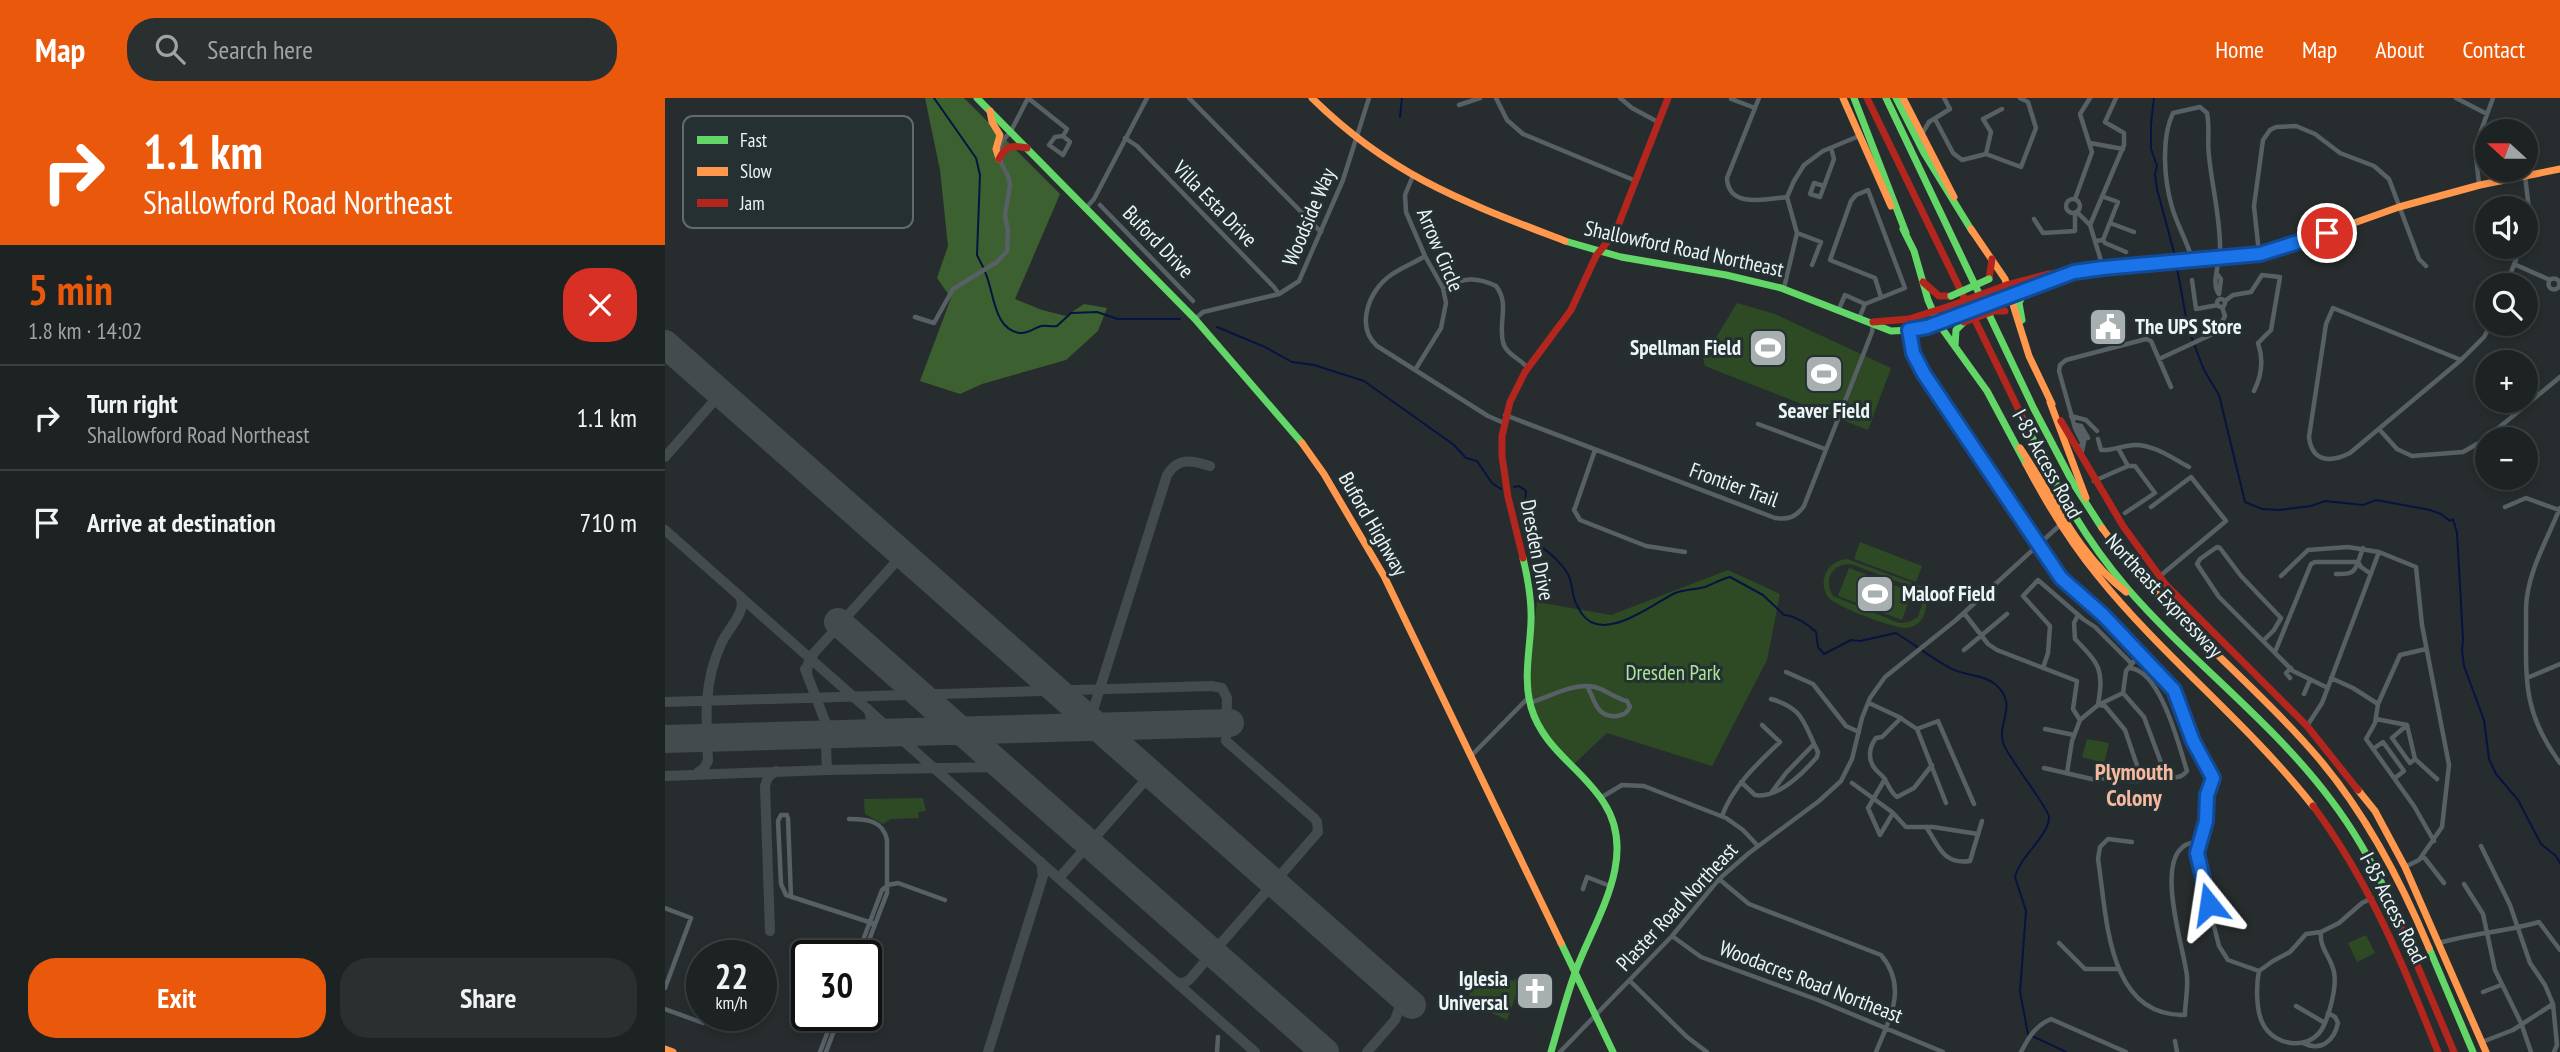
<!DOCTYPE html>
<meta charset="utf-8">
<style>
body{margin:0;font-family:"PT Sans Narrow",sans-serif;background:#2a2f2f;color:#f1f3f6;height:100vh;display:flex;flex-direction:column;font-size:26px;white-space:nowrap}
*{box-sizing:border-box;margin:0}
p{font-size:23px;color:#a0a4a5}
.icon{flex:none;width:38px;height:38px;fill:none;stroke:currentColor;stroke-width:2;stroke-linecap:round;stroke-linejoin:round}
.map{position:relative;flex:1;overflow:hidden}
.panel{display:flex;flex-direction:column;background:#1d2222;width:665px}
.panel>*{flex:none}
.banner{background:#ea580c;color:#fff;overflow:hidden}
.needle{width:46px;rotate:291deg}
.controls{position:absolute;left:1810px;top:21px;display:grid;gap:14px}
.controls a{display:grid;place-items:center;width:63px;height:63px;border-radius:50%;background:#1d2222;box-shadow:0 4px 10px #0003,0 0 0 2px #3b3f40;font-size:35px}
.speed{position:absolute;left:21px;top:842px;display:flex;gap:14px;font-size:35px;font-weight:700;text-align:center}
.speed>*{display:grid;place-content:center;width:91px;height:91px;border-radius:50%;background:#1d2222;box-shadow:0 4px 10px #0003,0 0 0 2px #3b3f40;line-height:1}
.speed small{font-size:18px;font-weight:400}
.speed .limit{border:4px solid #111;border-radius:10px;background:#fff;color:#111}
.pin{position:absolute;display:grid;place-items:center;width:60px;height:60px;color:#fff;margin:-30px;border:4px solid #fff;border-radius:50%;box-shadow:0 2px 7px #0007}
.me{position:absolute;width:77px;margin:-38px;rotate:345deg;stroke-linejoin:round;filter:drop-shadow(0 0 5px #0008)}
.turn{display:flex;align-items:center;gap:24px;height:147px;padding:0 28px;font-size:32px}
.turn .icon{width:91px;height:91px;stroke-width:2.5}
.turn b{display:block;font-size:49px;line-height:60px}
.round{display:grid;place-items:center;flex:none;width:74px;height:74px;border-radius:28px;background:#2a2f2f}
.headline{display:flex;align-items:center;justify-content:space-between;height:119px;padding:0 28px}
h1{font-size:42px;font-weight:600;line-height:52px;color:#ea580c}
.primary-button{display:flex;gap:14px;margin-top:auto;padding:14px 28px}
.primary-button a{flex:1;height:80px;border-radius:28px;background:#ea580c;color:#fff;font-size:28px;font-weight:600;line-height:80px;text-align:center}
.primary-button a+a{background:#2a2f2f;color:#f1f3f6}
ul{padding:0;list-style:none}
li{display:flex;align-items:center;gap:21px;height:105px;padding:0 28px;border-top:2px solid #3b3f40}
li div{flex:1}
li b{display:block;font-size:26px}
li em{font-style:normal}
header{display:flex;align-items:center;gap:42px;box-sizing:border-box;height:98px;padding:0 35px;background:#ea580c;color:#fff}
header strong{font-size:33px}
nav{display:flex;gap:38px;margin-inline-start:auto;font-size:24px}
.search{width:490px;height:63px;background:#2a2f2f;display:flex;align-items:center;gap:18px;box-sizing:border-box;padding:0 24px;border-radius:28px;color:#a0a4a5;font-size:26px}
main{display:flex;flex:1;min-height:0}
.map>svg:first-child{display:block}
</style>
<header>
<strong>Map</strong>
<div class="search"><svg class="icon" aria-label="search" viewBox="0 0 24 24"><circle cx="10" cy="10" r="6"/><path d="M15 15l6 6"/></svg>Search here</div>
<nav><a>Home</a><a>Map</a><a>About</a><a>Contact</a></nav>
</header>
<main>
<section class="panel">
<div class="banner">
<div class="turn"><svg class="icon" aria-label="right" viewBox="0 0 24 24"><path d="M7 20v-9h11M14 6l5 5-5 5"/></svg><div><b>1.1 km</b>Shallowford Road Northeast</div></div>
</div>
<div class="headline"><div><h1>5 min</h1><p>1.8 km · 14:02</p></div><a class="round" style="background:#d93025;color:#fff"><svg class="icon" aria-label="close" viewBox="0 0 24 24"><path d="M6 6l12 12M18 6L6 18"/></svg></a></div>
<ul>
<li><svg class="icon" aria-label="right" viewBox="0 0 24 24"><path d="M7 20v-9h11M14 6l5 5-5 5"/></svg><div><b>Turn right</b><p>Shallowford Road Northeast</p></div><em>1.1 km</em></li>
<li><svg class="icon" aria-label="arrive" viewBox="0 0 24 24"><path d="M6 21V4h12l-3 4 3 4H6"/></svg><div><b>Arrive at destination</b></div><em>710 m</em></li>
</ul>
<div class="primary-button"><a>Exit</a><a>Share</a></div>
</section>
<div class="map">
<svg width="1895" height="954" viewBox="0 0 1895 954">
<rect width="100%" height="100%" fill="#272d2e"/>
<path fill="#2d4a24" fill-rule="evenodd" d="M1072,205L1110,216L1226,270L1203,332L1040,268L1038,261Z
M1195,444L1257,468L1251,484L1189,461Z
M1182,461L1270,493L1268,497L1259,494C1265,509 1259,529 1240,530C1228,530 1172,509 1164,500C1158,493 1157,483 1161,475C1165,466 1173,462 1182,461ZM1186,466L1247,489L1253,494L1258,503L1253,519L1244,524L1234,525L1168,498C1158,482 1167,465 1186,466Z
M1184,470L1247,494L1237,522L1173,498Z
M1063,472L1115,496L1102,562L1047,668L942,635L908,667C847,604 865,582 872,504L946,517Z
M1422,641L1444,645L1439,665L1417,659Z
M258,700L261,713L253,714L254,720L226,721L218,726L200,716L199,701Z
M1701,837L1710,855L1692,864L1683,845Z
M811,871L848,883L850,881L859,883L857,889H854L842,922L803,904Z"/>
<path fill="#3c6030" d="M260,0H299L395,96L350,201L377,212L401,218L419,206L442,210L433,233L401,262L317,286L295,296L255,283L286,200L272,180L283,148L275,72Z"/>
<g fill="none" stroke-linecap="round" stroke-linejoin="round">
<path stroke="#071441" stroke-width="2" d="M269,0L311,60L315,77L312,157L318,169
M1489,0L1486,26V51L1492,68L1490,76L1492,91L1510,158
M735,19L737,0
M1512,170L1523,230L1539,272L1554,297L1580,404L1597,411L1614,412L1646,408L1660,403L1698,407L1711,402L1765,412L1776,416L1785,423L1788,421L1792,435L1798,541L1797,553L1799,568L1819,622L1824,661L1831,676L1853,702L1876,746L1891,758L1895,765
M320,174C329,192 328,232 355,235C363,236 369,230 376,228C380,227 387,229 392,228L406,215L432,214L453,221H515
M552,229L600,249L627,264L649,267L699,283L789,347L801,360L812,363L827,385L836,391
M849,389L854,388L861,393L859,413L861,425L872,447C882,451 902,470 905,481C909,497 907,501 917,516C938,546 988,506 1008,496C1018,491 1029,492 1040,489C1048,486 1056,481 1065,479L1098,497L1119,517C1129,517 1144,527 1151,534L1153,549L1159,556L1186,542L1195,543L1231,535C1249,546 1266,560 1285,570C1299,578 1318,576 1330,586C1355,607 1330,626 1339,647C1345,662 1385,712 1384,719C1384,738 1355,758 1350,779L1361,813L1355,894L1363,936L1401,954"/>
<path stroke="#444b4d" stroke-width="10" d="M0,359L56,295
M0,432L590,954
M140,571L160,623L162,672
M142,575L143,566L149,555L238,456
M0,604L546,588L557,590L562,600L561,643L649,720L652,724L653,734L524,882L516,886L510,883
M425,622L502,377C513,359 527,362 545,368
M189,635C203,634 210,625 203,611
M32,675L39,670L43,663C41,620 38,586 56,546C62,531 83,514 75,498
M0,678L162,672L338,669
M394,780L486,676
M105,833L100,688L103,679L111,673
M323,954L378,778L376,764
M702,954L730,922L735,908"/>
<path stroke="#444b4d" stroke-width="28" d="M0,246L747,907
M173,524L660,954
M0,641L565,625"/>
<path stroke="#576065" stroke-width="4.5" d="M363,0L402,31L398,38L390,39L384,47L398,57L405,44L398,38
M524,0L656,134
M831,0L842,22L858,36L971,83
M955,0L967,10L993,24
M1094,0L1062,80C1063,111 1102,101 1122,99
M1791,0L1822,16
M1066,1L1090,10
M794,7L815,0
M1270,21L1288,55L1297,62L1321,56L1356,69L1371,30L1363,4L1355,0
M1257,36L1264,24L1285,11L1279,0
M460,40L472,48L609,189L614,196
M1425,45L1458,51
M1321,56L1326,34L1318,21L1337,11
M747,80L740,97L741,114L760,158L778,190L781,205L776,230L750,272
M1814,86L1810,49L1828,0
M1159,88L1149,85L1145,96L1155,99L1169,61L1166,50
M1401 108a7 7 0 1 1 14 0a7 7 0 1 1-14 0Z
M1410,101L1427,54L1415,16L1425,0
M435,107L528,203
M421,110L429,101L482,0
M1412,114L1425,127L1438,169
M1369,121L1378,135L1410,133V115
M1445,125L1469,134
M1425,127L1459,47V35L1440,24L1451,0
M1132,135L1156,144L1147,167
M1860,136L1865,119L1860,78
M1438,142L1440,145L1461,154
M1431,143L1438,142L1453,104L1439,99
M1594,155L1589,108L1598,42L1605,32L1611,29L1631,28L1650,36L1675,55L1709,68L1724,81L1754,161L1761,168
M760,158C749,165 736,170 726,177C704,192 690,228 712,248L823,318L839,325
M1527,161C1522,143 1512,127 1507,109C1499,82 1496,40 1508,15L1535,9L1542,15C1545,29 1542,43 1544,58C1547,88 1555,119 1555,149C1556,164 1545,185 1554,196
M1849,166L1885,182
M1553,177L1556,181L1554,196
M1883.5 186a5.5 5.5 0 1 1 11 0a5.5 5.5 0 1 1-11 0Z
M1527,182L1531,211L1553,207
M1841,187L1856,149
M778,190C798,180 811,178 831,188C845,206 833,224 838,244C840,255 855,261 862,269
M1119,190L1132,135L1122,99L1129,83L1139,67L1158,53L1194,38
M1552 205a4 4 0 1 1 8 0a4 4 0 1 1-8 0Z
M1560,203L1568,197L1586,194L1597,177L1615,179L1606,232L1593,245C1599,262 1597,277 1589,293
M1200,206L1240,190L1203,92L1191,97L1186,103L1165,162L1210,180L1216,199
M1174,211L1180,197L1200,206L1195,218
M250,219L269,225L288,191L332,164L342,153L343,134L340,117L345,87L343,78L334,61L336,45L346,33L363,0
M530,221L538,214L614,196L634,183L678,82L704,0
M1243,232L1248,255L1259,276L1396,480L1434,513L1489,568L1509,591L1528,643L1548,680L1542,697L1541,723L1532,755L1536,776L1554,848L1563,862L1594,873
M1494,261L1552,234L1560,218L1557,209
M1796,262L1668,210L1661,226L1644,339C1647,364 1665,365 1685,355L1796,262L1819,239L1826,226
M840,317L1110,420C1124,422 1131,419 1139,408L1207,234L1208,225
M1406,318L1421,322L1432,333
M1093,326L1160,351
M1410,327L1420,339L1416,358
M1411,327L1416,328L1423,340
M1714,331L1732,351L1747,358L1798,354L1819,342L1895,279
M1433,341L1436,352C1448,353 1458,347 1470,347C1490,347 1507,360 1524,369
M1453,350L1463,368
M1411,351L1418,346L1410,330L1394,273L1395,267L1401,262L1481,241L1486,243L1506,289
M930,352L911,407L909,412L915,422L981,448L1020,454
M1429,383L1463,368H1470L1490,395L1460,415
M1486,409L1526,379L1561,423L1495,478
M1840,409L1861,400L1894,412
M1895,410C1882,442 1862,475 1861,510C1862,574 1854,610 1895,665
M1671,476C1683,476 1689,477 1693,464L1696,469L1706,476
M1616,478L1643,452L1683,449L1714,454
M1299,515L1323,546L1332,552L1412,583L1408,611L1415,622L1407,643L1402,675
M1413,517L1409,525L1410,541C1435,567 1439,571 1433,607L1415,622
M1598,543L1609,532L1616,520L1576,478L1555,450L1552,449L1535,461L1532,466L1554,499L1628,573L1663,590
M1299,552L1342,516
M1610,554L1646,466L1650,464H1693L1698,450
M1476,555L1461,573L1458,595L1479,619L1501,678
M1378,570L1383,555L1385,528L1358,498L1373,482L1418,521L1430,529L1466,565L1465,570C1496,573 1514,648 1522,673C1512,685 1503,676 1491,677C1483,678 1477,683 1469,683C1456,683 1444,677 1431,682L1379,670
M1121,574L1148,586L1181,628L1194,634
M1625,580L1621,575L1626,570
M1666,580L1688,590L1713,606L1710,625L1701,641L1749,708L1769,743
M1862,580L1895,566
M1458,595L1433,607L1440,608L1460,632L1477,682
M1639,596L1645,582
M864,605C885,599 909,584 930,589C941,592 950,600 962,603L965,609C962,615 959,617 952,618C931,620 930,602 922,588
M1204,605L1234,619L1252,631L1281,705
M1713,606L1735,557L1761,551
M1236,620L1217,639L1211,640C1204,649 1202,662 1211,672C1214,675 1217,677 1219,680C1224,688 1226,695 1232,699L1249,690L1267,667
M1711,621L1742,627L1750,661L1772,681
M1742,627L1727,640L1745,665L1750,661
M1642,628L1657,605L1714,454L1751,469L1757,527L1784,667L1777,729L1754,762L1740,769
M1252,631L1273,623L1309,706
M1380,631L1409,637
M1708,651L1718,644L1739,673L1730,680
M806,658L862,601
M1220,681L1203,710L1215,737L1228,715
M1076,684L1090,697C1113,701 1139,674 1152,659L1153,654C1138,625 1140,611 1106,601
M1187,685L1227,714L1241,729H1268L1313,736
M1106,695L1121,675L1149,646
M937,699L957,687L979,688L1061,720L1078,732L1093,748
M122,717H116L113,723L116,786L121,797L210,826
M1057,718C1068,688 1092,666 1115,644L1097,627
M123,720L126,799
M184,721C201,721 218,722 222,742V795L198,858
M1261,729C1274,747 1277,767 1305,763L1317,723
M1467,744L1443,741L1435,749L1433,761C1442,817 1441,919 1520,917C1520,905 1523,892 1522,879C1520,851 1481,742 1535,744
M1816,748L1845,807L1865,865L1880,887L1888,906L1892,947L1889,954
M1758,758L1779,785
M1054,781L1084,806L1216,857C1243,889 1225,920 1211,954
M1799,786L1818,816L1830,872L1856,925L1866,954
M223,787L233,785L280,802
M918,791L922,779L945,788
M0,810L26,820L0,890
M1007,838L1036,859L1153,902L1278,954
M1394,845L1420,871H1453
M1774,845C1808,835 1840,834 1874,824L1895,852
M192,858L217,792L222,788
M1594,873C1591,887 1591,913 1598,926C1610,950 1648,953 1659,927C1665,914 1672,888 1669,874C1666,859 1654,850 1656,834
M1594,873L1608,863L1625,854L1641,836L1656,834L1674,825L1697,805L1707,800
M965,883L1022,939L1042,954
M1818,894L1836,887
M1631,908L1660,925
M0,911L38,925
M1510,943L1512,954
M1817,944L1848,932L1888,906
M1638,945C1656,954 1669,943 1673,925L1670,919L1663,915
M155,954L169,917
M161,954L175,917
M552,954L553,939
M895,954L1007,838L1054,781L1084,755L1154,703L1176,683L1187,661L1197,620L1205,600L1220,579L1291,522L1395,427
M1356,954C1364,939 1370,928 1386,921L1461,954"/>
<path stroke="#63d668" stroke-width="7" d="M312,0L530,221L637,345
M1189,0L1241,135
M1221,0L1369,311L1408,385L1437,430
M1231,0L1259,55L1307,133
M1238,131L1249,153L1263,202L1273,225L1322,293L1361,366
M900,143L956,159L1061,177L1116,190L1226,233L1247,232L1287,218
M1346,197L1424,172L1595,155L1627,147
M1357,222L1354,205L1359,194
M1290,248L1291,232L1299,224
M1366,337C1395,395 1420,441 1462,490C1526,564 1607,623 1666,702C1688,731 1707,764 1723,798
M858,460C863,481 867,502 866,524C865,552 858,581 866,609C878,651 917,670 939,705C974,759 930,821 911,872C901,899 894,927 886,954
M896,845L948,954
M1764,850L1808,954"/>
<path stroke="#ff974d" stroke-width="7" d="M647,0C726,78 799,104 900,143
M1178,0L1226,108
M1238,0L1289,99
M325,13L327,24L335,37L331,51L334,61
M1306,131L1340,181L1364,258L1387,306
M1627,147L1734,109L1815,87L1895,71
M1385,304L1421,400
M637,345L659,376L719,478L896,845
M1355,350C1389,400 1412,456 1461,494
M1361,366C1382,406 1404,443 1433,478C1499,560 1583,625 1648,708
M1437,430C1500,517 1586,581 1655,662C1702,718 1736,783 1764,850
M1693,692L1710,713L1740,769L1821,954
M0,951L8,954"/>
<path stroke="#b3261e" stroke-width="7" d="M1202,0L1366,337
M334,61C341,47 348,47 362,50
M1324,181L1327,161
M1258,184L1274,198H1286
M1342,187L1384,176L1402,174
M1208,224L1244,221L1285,208
M1396,323L1458,428L1501,487L1642,628L1693,692
M858,460L843,399L837,358V338L845,304L860,274L906,212L931,158L951,133L1003,0
M1648,708C1704,783 1739,868 1773,954
M1723,798L1789,954"/>
<path stroke="#63d668" stroke-width="7" d="M1286,198L1324,181"/>
<path stroke="#ff974d" stroke-width="7" d="M1287,218L1346,197"/>
<path stroke="#b3261e" stroke-width="7" d="M1285,208L1342,187
M1299,224L1329,213H1340"/>
</g>
<g fill="none" stroke-linecap="round" stroke-linejoin="round">
<g stroke="#114b97" stroke-width="18">
<path id="route" d="M1544,806L1532,755L1541,723L1542,697L1548,680L1528,643L1509,592L1438,517L1396,480L1259,276L1248,255L1244,232L1262,229L1409,174L1438,170L1595,156L1662,135"/>
</g>
<use href="#route" stroke="#1a73e8" stroke-width="12"/>
</g>
<defs>
<g id="civic-square" transform="scale(2.0125)"><rect x="-9" y="-9" width="18" height="18" rx="4" fill="#a8afb0" stroke="#243031"/><path d="M-.6-6.5H3V-4.5H.6V-3L4-1V1h2V6H-6V1h2V-1L-.6-3ZM-1.2 2.5V6h2.4V2.5Z" fill="#fff"/></g>
<g id="stadium-square" transform="scale(2.0125)"><rect x="-9" y="-9" width="18" height="18" rx="4" fill="#a8afb0" stroke="#243031"/><path d="M0-5a6.5 5 0 1 0 0 10a6.5 5 0 1 0 0-10ZM-3.5-1.8h7v3.6h-7Z" fill="#fff"/></g>
<g id="church-square" transform="scale(2.0125)"><rect x="-9" y="-9" width="18" height="18" rx="4" fill="#a8afb0" stroke="#243031"/><path d="M-1.2-6h2.4v3.5h3.3v2.4h-3.3V6h-2.4V-.1h-3.3v-2.4h3.3Z" fill="#fff"/></g>
</defs>
<g fill-rule="evenodd">
<use href="#civic-square" x="1443" y="229"/>
<use href="#stadium-square" x="1103" y="250"/>
<use href="#stadium-square" x="1159" y="276"/>
<use href="#stadium-square" x="1210" y="496"/>
<use href="#church-square" x="870" y="893"/>
</g>
<g text-anchor="middle" stroke-width="6" stroke-linejoin="round" paint-order="stroke">
<g font-size="21" fill="#edf5f6" stroke="#243031">
<text transform="translate(550 106) rotate(46)" y="7">Villa Esta Drive</text>
<text transform="translate(644 119) rotate(-67)" y="7">Woodside Way</text>
<text transform="translate(493 144) rotate(46)" y="7">Buford Drive</text>
<text transform="translate(1019 151) rotate(12)" y="7">Shallowford Road Northeast</text>
<text transform="translate(775 152) rotate(67)" y="7">Arrow Circle</text>
<text transform="translate(1382 366) rotate(61)" y="7">I-85 Access Road</text>
<text transform="translate(1069 387) rotate(20)" y="7">Frontier Trail</text>
<text transform="translate(708 426) rotate(60)" y="7">Buford Highway</text>
<text transform="translate(872 452) rotate(79)" y="7">Dresden Drive</text>
<text transform="translate(1499 498) rotate(47)" y="7">Northeast Expressway</text>
<text transform="translate(1012 809) rotate(-47)" y="7">Plaster Road Northeast</text>
<text transform="translate(1728 810) rotate(63)" y="7">I-85 Access Road</text>
<text transform="translate(1146 884) rotate(21)" y="7">Woodacres Road Northeast</text>
</g>
<g font-size="21" font-weight="bold" fill="#edf5f6" stroke="#243031" text-anchor="start">
<text x="1470" y="236">The UPS Store</text>
<text x="1076" y="257" text-anchor="end">Spellman Field</text>
<text x="1159" y="320" text-anchor="middle">Seaver Field</text>
<text x="1237" y="503">Maloof Field</text>
<text x="843" y="888" text-anchor="end">Iglesia<tspan x="843" dy="24">Universal</tspan></text>
</g>
<g font-size="21" fill="#aae795" stroke="#243031">
<text x="1008" y="582">Dresden Park</text>
</g>
<g font-size="23" font-weight="bold" fill="#f6b89f" stroke="#243031">
<text x="1469" y="682">Plymouth<tspan x="1469" dy="26">Colony</tspan></text>
</g>
</g>
<rect x="18" y="18" width="230" height="112" rx="10" fill="#243031" stroke="#606b6c" stroke-width="2"/>
<rect x="32" y="38" width="31" height="8" fill="#63d668"/>
<rect x="32" y="69" width="31" height="9" fill="#ff974d"/>
<rect x="32" y="101" width="31" height="8" fill="#b3261e"/>
<g font-size="19" fill="#edf5f6">
<text x="75" y="49">Fast</text>
<text x="75" y="80">Slow</text>
<text x="75" y="112">Jam</text>
</g>
</svg>
<div class="controls">
<a><svg class="needle" viewBox="-14 -14 28 28"><path d="M0-13l5 13h-10z" fill="#e53935"/><path d="M0 13l5-13h-10z" fill="#a0a4a5"/></svg></a>
<a><svg class="icon" aria-label="sound" viewBox="0 0 24 24"><path d="M4 9h4l5-4v14l-5-4H4zM17 9q2 3 0 6"/></svg></a>
<a><svg class="icon" aria-label="search" viewBox="0 0 24 24"><circle cx="10" cy="10" r="6"/><path d="M15 15l6 6"/></svg></a>
<a>+</a>
<a>−</a>
</div>
<div class="speed"><div>22<small>km/h</small></div><div class="limit">30</div></div>
<div class="pin" style="left:1662px;top:135px;background:#d93025"><svg class="icon" aria-label="arrive" viewBox="0 0 24 24"><path d="M6 21V4h12l-3 4 3 4H6"/></svg></div>
<svg class="me" style="left:1544px;top:806px" viewBox="-20 -20 40 40"><path d="M0-17L14 15 0 8-14 15z" fill="#1a73e8" stroke="#fff" stroke-width="4"/></svg>
</div>
</main>
